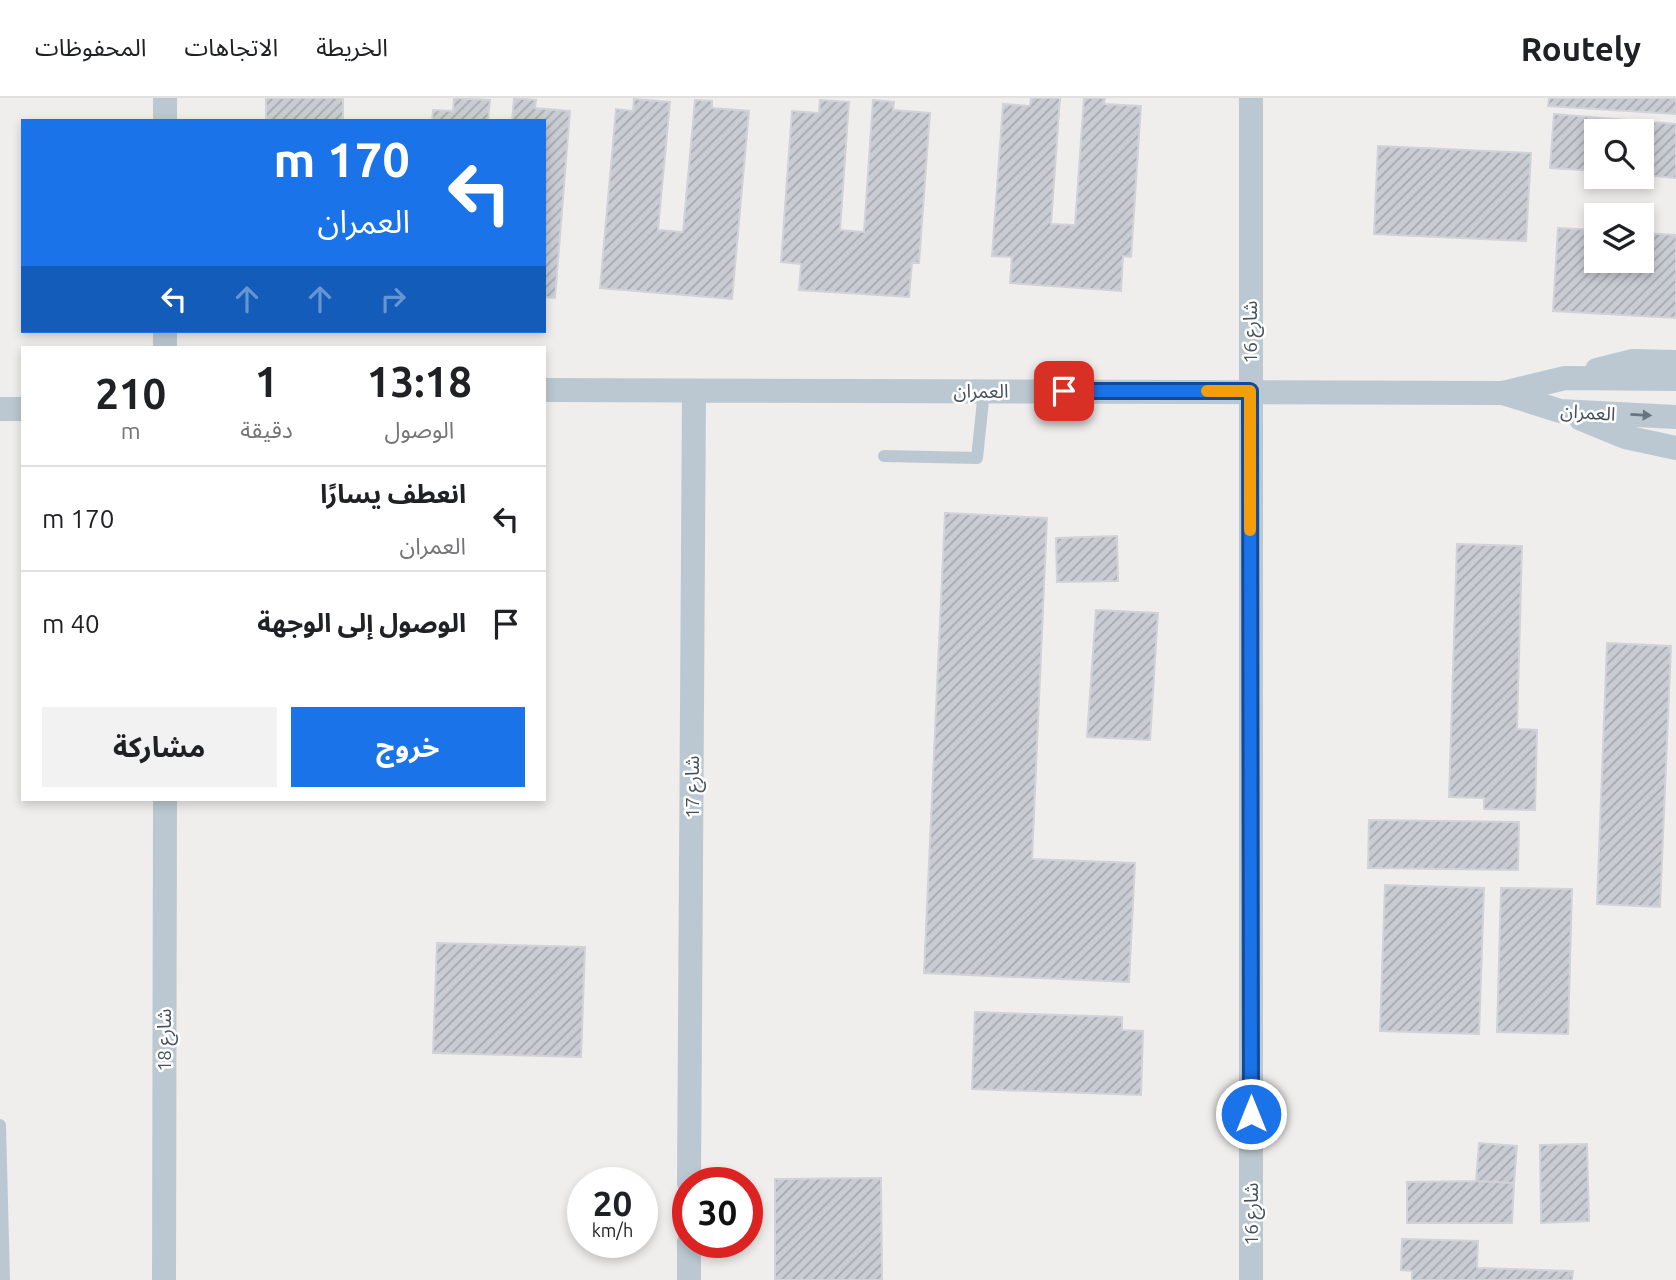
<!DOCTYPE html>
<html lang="ar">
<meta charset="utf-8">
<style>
body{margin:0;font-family:Ubuntu,"Noto Sans Arabic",sans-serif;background:#f2f2f2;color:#202124;direction:rtl;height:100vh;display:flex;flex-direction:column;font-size:26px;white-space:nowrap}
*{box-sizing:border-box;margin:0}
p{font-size:23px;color:#757577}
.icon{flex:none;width:38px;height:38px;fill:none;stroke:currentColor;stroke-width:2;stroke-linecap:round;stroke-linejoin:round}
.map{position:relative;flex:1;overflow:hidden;direction:ltr}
.drawer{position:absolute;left:21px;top:248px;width:525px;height:455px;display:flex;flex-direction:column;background:#fff;border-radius:0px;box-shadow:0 4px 10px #0003;direction:rtl}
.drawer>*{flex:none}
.banner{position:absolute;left:21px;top:21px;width:525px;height:214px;border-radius:0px;box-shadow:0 4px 10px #0003;direction:rtl;background:#1a73e8;color:#fff;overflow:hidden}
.buttons{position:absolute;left:1584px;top:21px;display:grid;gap:14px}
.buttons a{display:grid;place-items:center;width:70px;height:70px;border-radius:0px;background:#fff;box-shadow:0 4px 10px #0003;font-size:35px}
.speed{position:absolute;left:567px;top:1069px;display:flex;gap:14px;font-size:35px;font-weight:700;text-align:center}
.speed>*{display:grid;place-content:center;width:91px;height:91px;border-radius:50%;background:#fff;box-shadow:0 4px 10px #0003;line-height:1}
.speed small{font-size:18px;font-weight:400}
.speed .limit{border:10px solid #d22;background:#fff;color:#111}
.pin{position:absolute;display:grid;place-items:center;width:60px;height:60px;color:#fff;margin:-30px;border-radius:14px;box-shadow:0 4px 10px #0006}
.me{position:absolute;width:77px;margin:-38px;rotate:0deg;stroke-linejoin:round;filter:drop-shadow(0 0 5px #0008)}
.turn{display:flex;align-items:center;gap:24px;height:147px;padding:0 21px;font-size:32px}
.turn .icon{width:91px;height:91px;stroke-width:2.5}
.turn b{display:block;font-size:49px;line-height:60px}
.lanes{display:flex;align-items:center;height:66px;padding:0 21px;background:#0003;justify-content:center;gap:35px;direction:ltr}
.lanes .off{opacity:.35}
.eta{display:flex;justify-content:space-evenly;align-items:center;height:119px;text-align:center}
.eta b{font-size:42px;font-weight:700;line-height:49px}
.action{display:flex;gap:14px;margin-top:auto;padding:14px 21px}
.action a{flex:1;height:80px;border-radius:0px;background:#1a73e8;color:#fff;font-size:28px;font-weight:700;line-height:80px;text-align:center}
.action a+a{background:#f2f2f2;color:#202124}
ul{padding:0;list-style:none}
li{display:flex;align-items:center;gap:21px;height:105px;padding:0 21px;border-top:2px solid #e0e0e0}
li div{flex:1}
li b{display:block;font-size:26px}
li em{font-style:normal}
header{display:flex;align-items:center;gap:42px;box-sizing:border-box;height:98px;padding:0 35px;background:#fff;border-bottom:2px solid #e0e0e0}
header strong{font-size:33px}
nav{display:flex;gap:38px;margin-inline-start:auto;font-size:24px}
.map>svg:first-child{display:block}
</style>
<header>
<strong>Routely</strong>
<nav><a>الخريطة</a><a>الاتجاهات</a><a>المحفوظات</a></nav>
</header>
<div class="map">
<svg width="1676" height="1182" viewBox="0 0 1676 1182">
<defs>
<pattern id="building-hatch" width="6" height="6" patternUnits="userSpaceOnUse" patternTransform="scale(1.75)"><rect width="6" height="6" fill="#c9ccd3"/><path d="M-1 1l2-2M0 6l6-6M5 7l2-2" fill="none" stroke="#a5a8ae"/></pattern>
</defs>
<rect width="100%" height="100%" fill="#f0eded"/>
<path fill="url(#building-hatch)" stroke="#d1d3d9" stroke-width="2" d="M266,0H343V23H266Z
M454,0L490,2L488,23H432L433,12L453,13Z
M514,0L536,2L535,10L570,13L555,200L544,199V23H512Z
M1031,0H1060L1051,126L1075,127L1084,0H1105L1104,6L1141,8L1131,159L1123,158L1121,193L1010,185L1012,159L992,158L1003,6L1030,8Z
M1549,0H1676V16L1548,8Z
M634,1L670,4L658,132L683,134L695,2L712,3V10L749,13L732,201L600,190L616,11L633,13Z
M820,2L849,4L840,132L864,134L873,2L894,4L893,12L930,15L919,165H912L909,199L799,192L801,166L781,164L792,13L819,15Z
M1554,16L1676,26V80L1642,77V33H1596V73L1550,70Z
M1378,48L1531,55L1526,143L1374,136Z
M1558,130L1596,132V163H1642V135L1676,137V220L1553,213Z
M945,415L1047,420L1032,761L1135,765L1129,884L924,875Z
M1117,438L1118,483L1057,484L1056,440Z
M1457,446L1522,448L1517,631L1537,632L1535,712L1484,711V700L1449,699Z
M1096,512L1158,515L1150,642L1087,639Z
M1607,545L1671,548L1660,809L1597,806Z
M1369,722L1519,724L1518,772L1368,770Z
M1385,787L1484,790L1479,936L1380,933Z
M1501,790L1572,791L1568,936L1497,934Z
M437,845L585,849L581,959L433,955Z
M975,914L1122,919V932L1143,933L1141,997L972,991Z
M1479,1045L1517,1048L1514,1085L1476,1083Z
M1587,1046L1589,1123L1541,1125L1540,1047Z
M881,1080L882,1182H775V1081Z
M1476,1083L1514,1085L1512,1125H1407V1084Z
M1402,1141L1478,1143L1477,1170L1573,1173L1572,1182H1412V1173L1401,1172Z"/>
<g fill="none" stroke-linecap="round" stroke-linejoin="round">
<path stroke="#bcc8d1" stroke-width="12" d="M884,358L977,360L984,293
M0,1027L4,1182"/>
<path stroke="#bcc8d1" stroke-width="24" d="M165,0V23
M1251,0V1182
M165,233V250
M1597,272L1633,263L1676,264
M544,292L1503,295L1565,280L1676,281
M1503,295L1560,313L1676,319
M0,311H23
M1581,321L1625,339L1676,350
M689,1085L694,293
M164,1182L165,702
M689,1182V1144"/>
</g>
<defs><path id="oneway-solid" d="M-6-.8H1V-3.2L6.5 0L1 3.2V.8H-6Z" transform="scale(1.75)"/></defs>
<use fill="#68757f" href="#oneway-solid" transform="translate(1641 317) rotate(3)"/>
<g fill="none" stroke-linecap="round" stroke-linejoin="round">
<g stroke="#114b97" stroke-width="18">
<path id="route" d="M1064,293H1250L1251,1016"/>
</g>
<use href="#route" stroke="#1a73e8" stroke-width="12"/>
<path stroke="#f59e0b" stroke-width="12" d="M1207,293H1250V432"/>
</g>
<g text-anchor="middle" stroke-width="5" stroke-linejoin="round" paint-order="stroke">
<g font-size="19" fill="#44515c" stroke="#fff">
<text transform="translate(1250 234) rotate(-90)" y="7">شارع 16</text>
<text x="981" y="300">العمران</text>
<text transform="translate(1588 314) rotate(4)" y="7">العمران</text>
<text transform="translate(692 689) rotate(-90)" y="7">شارع 17</text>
<text transform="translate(164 942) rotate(-90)" y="7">شارع 18</text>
<text transform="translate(1251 1116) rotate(-90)" y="7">شارع 16</text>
</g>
</g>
</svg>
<div class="buttons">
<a><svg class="icon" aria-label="search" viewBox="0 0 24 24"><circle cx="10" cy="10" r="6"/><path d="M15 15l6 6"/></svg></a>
<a><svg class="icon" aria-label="layers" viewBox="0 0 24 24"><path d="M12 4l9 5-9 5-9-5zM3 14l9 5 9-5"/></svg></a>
</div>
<div class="speed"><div>20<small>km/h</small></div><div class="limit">30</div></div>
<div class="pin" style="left:1064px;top:293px;background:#d93025"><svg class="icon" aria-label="arrive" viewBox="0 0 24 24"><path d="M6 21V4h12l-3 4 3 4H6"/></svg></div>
<svg class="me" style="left:1251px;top:1016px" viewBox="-20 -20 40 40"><circle r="17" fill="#1a73e8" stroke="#fff" stroke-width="3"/><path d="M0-11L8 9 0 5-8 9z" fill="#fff"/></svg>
<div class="banner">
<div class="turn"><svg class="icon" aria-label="left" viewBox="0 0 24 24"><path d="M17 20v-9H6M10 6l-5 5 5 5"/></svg><div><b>170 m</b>العمران</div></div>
<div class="lanes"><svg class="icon" aria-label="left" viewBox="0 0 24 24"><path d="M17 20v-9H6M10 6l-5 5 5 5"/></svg><svg class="icon off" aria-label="ahead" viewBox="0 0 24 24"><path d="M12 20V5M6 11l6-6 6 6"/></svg><svg class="icon off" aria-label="ahead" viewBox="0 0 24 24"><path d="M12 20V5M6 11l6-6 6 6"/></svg><svg class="icon off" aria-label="right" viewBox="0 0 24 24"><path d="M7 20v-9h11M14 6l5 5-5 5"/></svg></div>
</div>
<section class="drawer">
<div class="eta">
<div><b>13:18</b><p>الوصول</p></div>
<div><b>1</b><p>دقيقة</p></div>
<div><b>210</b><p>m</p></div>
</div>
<ul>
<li><svg class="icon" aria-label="left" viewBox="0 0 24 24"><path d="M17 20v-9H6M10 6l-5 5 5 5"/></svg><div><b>انعطف يسارًا</b><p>العمران</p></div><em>170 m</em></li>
<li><svg class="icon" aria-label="arrive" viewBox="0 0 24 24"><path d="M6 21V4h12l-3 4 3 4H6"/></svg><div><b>الوصول إلى الوجهة</b></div><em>40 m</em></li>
</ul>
<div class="action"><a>خروج</a><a>مشاركة</a></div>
</section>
</div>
